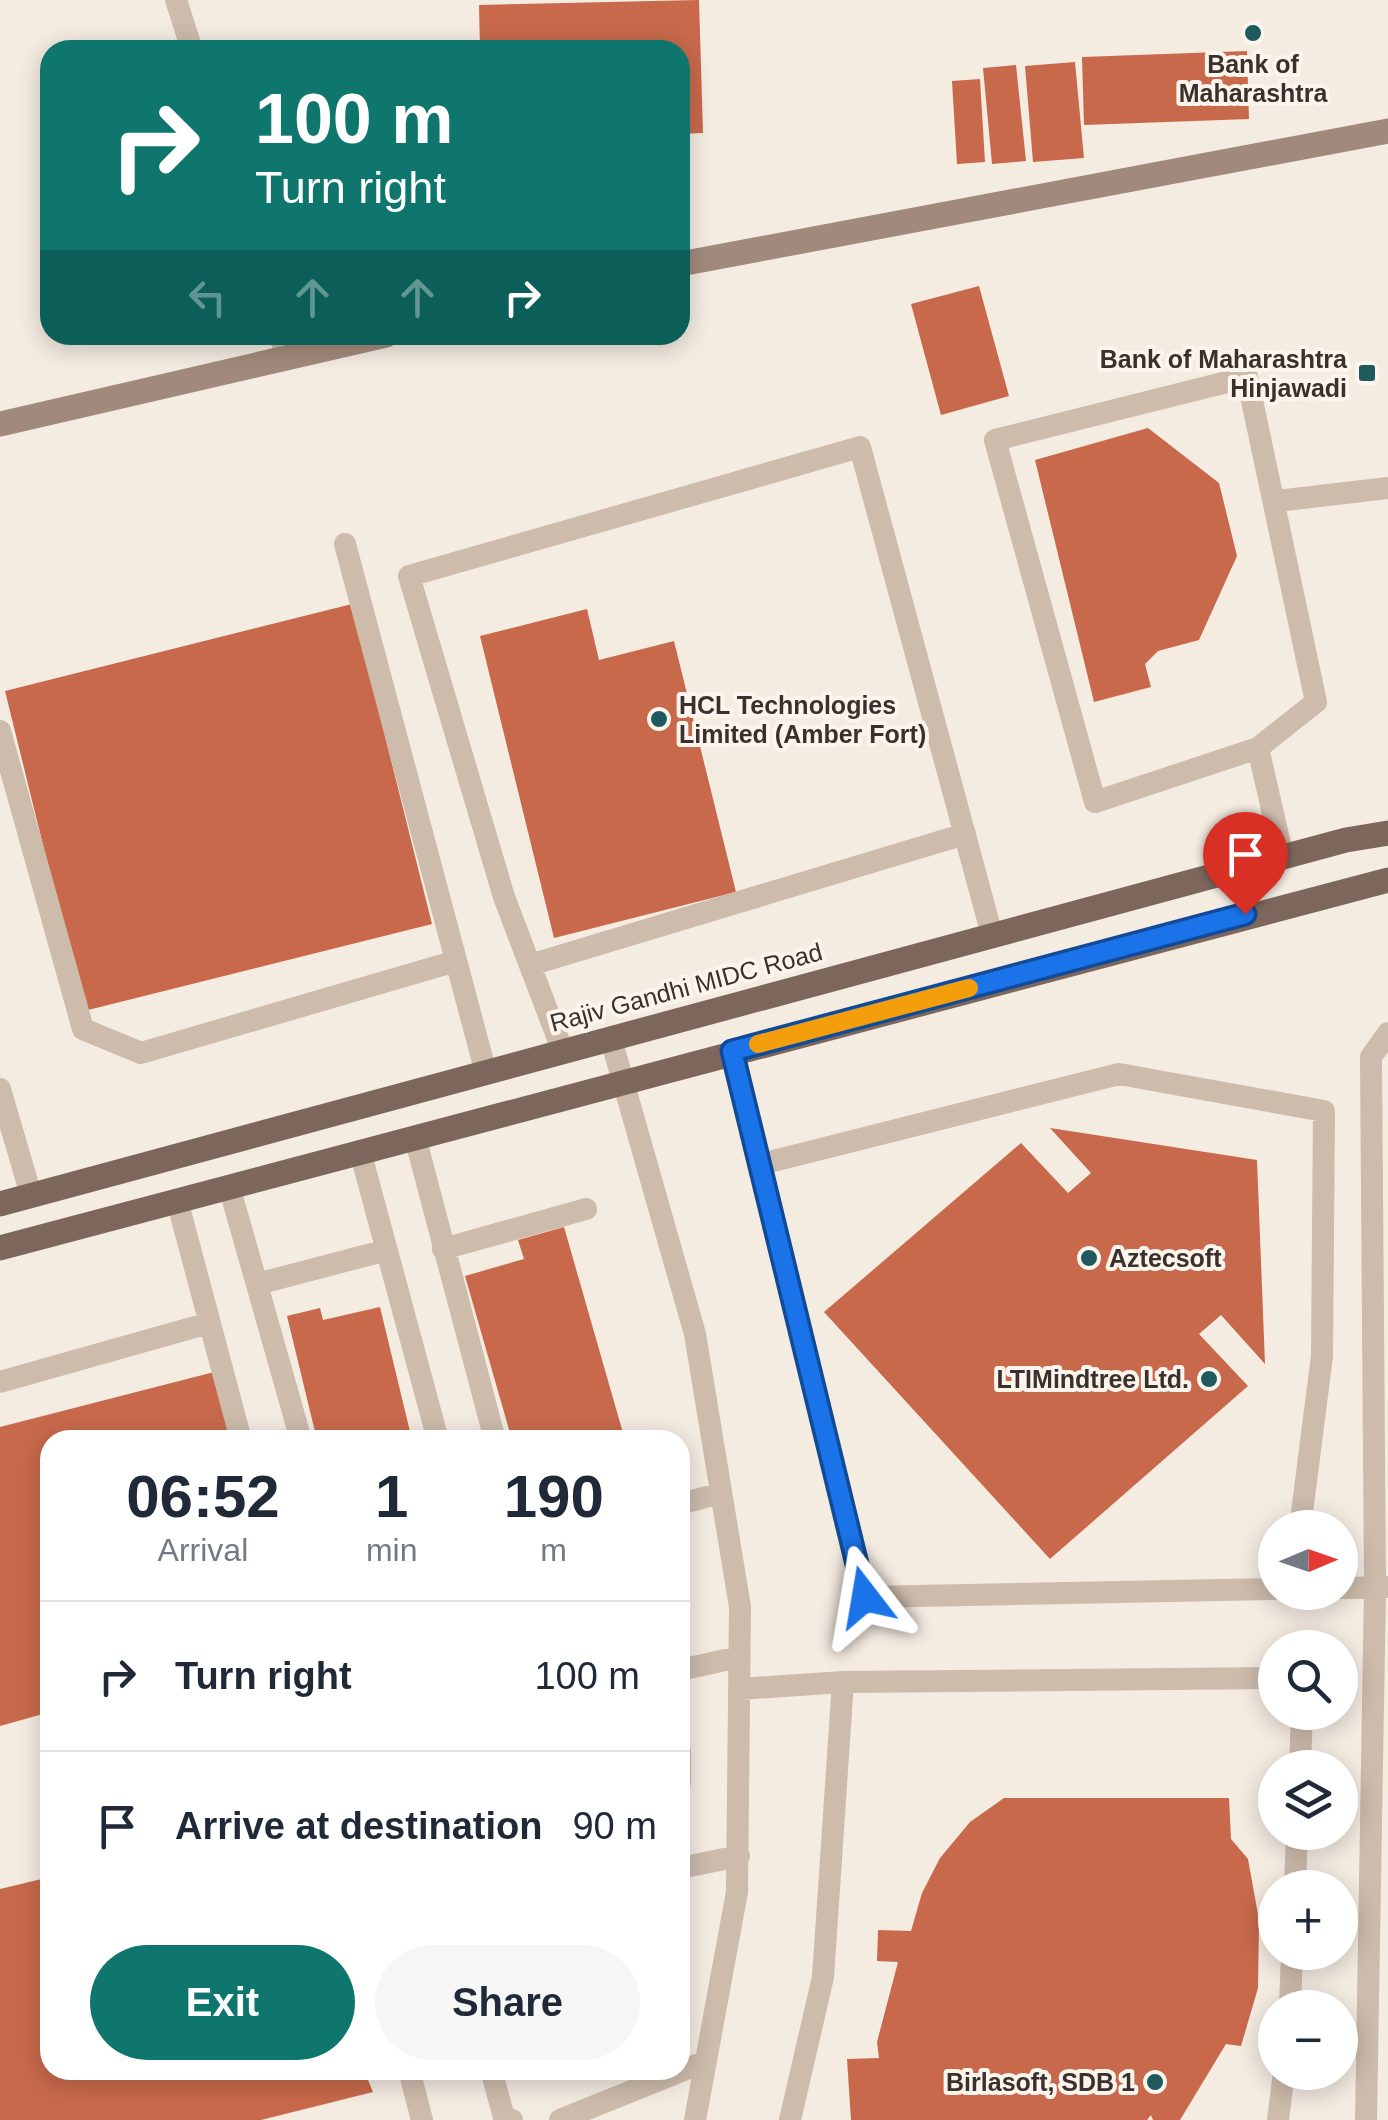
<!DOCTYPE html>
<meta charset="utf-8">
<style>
body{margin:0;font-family:Arial,sans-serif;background:#f6f6f7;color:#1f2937;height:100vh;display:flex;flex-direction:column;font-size:38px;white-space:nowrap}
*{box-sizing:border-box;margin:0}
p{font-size:32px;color:#747a83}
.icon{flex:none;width:55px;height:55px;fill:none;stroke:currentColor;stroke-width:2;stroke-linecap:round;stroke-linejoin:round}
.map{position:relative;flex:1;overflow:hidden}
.panel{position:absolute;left:40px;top:1430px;width:650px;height:650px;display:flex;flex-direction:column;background:#fff;border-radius:30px;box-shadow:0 5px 25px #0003}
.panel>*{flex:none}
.top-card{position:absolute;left:40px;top:40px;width:650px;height:305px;border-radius:30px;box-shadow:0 5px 25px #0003;background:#0f766e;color:#fff;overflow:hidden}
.needle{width:65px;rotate:88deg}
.tools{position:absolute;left:1258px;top:1510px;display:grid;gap:20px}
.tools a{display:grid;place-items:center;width:100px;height:100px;border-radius:50%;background:#fff;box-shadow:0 5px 25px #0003;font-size:50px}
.pin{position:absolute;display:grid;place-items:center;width:85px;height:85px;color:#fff;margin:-102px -42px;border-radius:50% 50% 50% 0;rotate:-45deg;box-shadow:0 0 10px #0007}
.pin .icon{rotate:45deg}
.me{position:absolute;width:110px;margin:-55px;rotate:346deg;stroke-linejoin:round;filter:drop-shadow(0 0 8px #0008)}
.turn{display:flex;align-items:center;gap:35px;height:210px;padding:0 50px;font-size:45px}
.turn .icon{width:130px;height:130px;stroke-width:2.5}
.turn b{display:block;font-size:70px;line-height:85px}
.lanes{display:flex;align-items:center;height:95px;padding:0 50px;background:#0003;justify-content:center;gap:50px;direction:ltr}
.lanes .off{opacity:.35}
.eta{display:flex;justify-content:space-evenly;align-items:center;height:170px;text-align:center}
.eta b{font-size:60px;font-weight:600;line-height:70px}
.cta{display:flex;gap:20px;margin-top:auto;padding:20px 50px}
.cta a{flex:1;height:115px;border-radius:60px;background:#0f766e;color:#fff;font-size:40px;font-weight:600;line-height:115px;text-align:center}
.cta a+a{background:#f6f6f7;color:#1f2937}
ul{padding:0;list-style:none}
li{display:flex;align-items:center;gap:30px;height:150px;padding:0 50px;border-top:2px solid #e0e1e3}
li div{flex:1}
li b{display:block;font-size:38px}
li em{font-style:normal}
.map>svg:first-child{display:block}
</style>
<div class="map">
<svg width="1388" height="2120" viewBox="0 0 1388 2120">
<rect width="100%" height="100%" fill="#f4ebe1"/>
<path fill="#c8694b" d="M699,0L703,133L680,134V50H480L479,5Z
M1247,51L1249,119L1084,125L1082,57Z
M1075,62L1084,158L1033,162L1025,66Z
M1016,65L1026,161L992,164L983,68Z
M980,79L985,162L957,164L952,81Z
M979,286L1009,396L941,415L911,304Z
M1148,428L1219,483L1237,556L1199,640L1158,651L1145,664L1151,687L1094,702L1035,460Z
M352,604L432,924L84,1011L5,691Z
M587,609L599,660L674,641L736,892L554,938L480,636Z
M1050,1128L1257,1160L1265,1364L1221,1315L1199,1334L1248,1386L1050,1559L824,1312L1021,1143L1068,1193L1091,1173Z
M564,1227L625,1440H512L465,1276L524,1259L518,1240Z
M380,1307L412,1440H317L287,1316L320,1308L323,1320Z
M222,1370L241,1440H50V1712L0,1726V1427Z
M1004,1798H1229L1231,1839L1248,1859L1259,1920L1258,1988L1241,2046L1226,2044L1180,2120H1153L1151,2115L1147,2120H851L847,2059L879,2058L877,2042L898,1962L877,1961L878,1930L911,1931L922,1893L940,1858L970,1822Z
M50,1877V2070H364L373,2092L261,2120H0V1889Z"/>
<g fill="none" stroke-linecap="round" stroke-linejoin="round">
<path stroke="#cdbbac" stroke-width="22" d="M176,0L192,50
M280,335L287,358
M1247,377L1316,702L1258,748L1095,802L995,440Z
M1277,501L1388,488
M345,544L486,1073
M0,731L83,1029L141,1053L456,961
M1258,748L1283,857
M530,965L965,834
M611,1039L695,1334L740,1607L737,1892L695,2120
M732,1051L865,1597L1275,1589
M563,1052L504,897L409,576L860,447L992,935
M0,1089L31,1195
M415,1137L495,1440
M360,1151L438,1440
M761,1164L1119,1074L1324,1111L1322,1356L1300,1528
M229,1186L301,1440
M177,1200L241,1440
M443,1249L586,1209
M257,1284L387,1250
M0,1382L209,1323
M680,1504L721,1493
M1340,1588L1388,1587
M680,1670L739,1657
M739,1689L843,1682L1275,1678
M680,1752V1783
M1300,1768L1302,1712
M680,1868L739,1856
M1295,1888L1297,1832
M1290,2008L1292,1952
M409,2070L422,2120
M491,2070L504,2117L512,2120
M560,2120L706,2061
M790,2120L823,1977L843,1682
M1278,2120L1284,2072
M1366,2120L1375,1587L1371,1057L1388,1033"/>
<path stroke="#a18a7d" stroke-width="25" d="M680,264L1388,131
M0,424L386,335"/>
<path stroke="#7d675c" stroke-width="25" d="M0,1204L1346,840L1388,833
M0,1248L1388,880"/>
</g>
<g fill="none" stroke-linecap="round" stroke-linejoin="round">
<g stroke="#114b97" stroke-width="25">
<path id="route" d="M865,1597L732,1051L1245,914"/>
</g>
<use href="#route" stroke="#1a73e8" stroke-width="18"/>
<path stroke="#f59e0b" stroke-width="18" d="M758,1044L969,988"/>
</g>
<g fill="#1f5a5e" stroke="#fbf5ee" stroke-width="4">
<circle cx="1253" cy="33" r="10"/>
<rect x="1357" y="363" width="20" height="20" rx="5"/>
<circle cx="659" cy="719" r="10"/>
<circle cx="1089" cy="1258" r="10"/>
<circle cx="1209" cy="1379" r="10"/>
<circle cx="1155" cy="2082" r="10"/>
</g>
<g text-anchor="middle" stroke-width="8" stroke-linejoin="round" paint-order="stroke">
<g font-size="25" font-weight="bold" fill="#3b302b" stroke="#fbf5ee" text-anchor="end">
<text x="1253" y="73" text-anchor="middle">Bank of<tspan x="1253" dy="29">Maharashtra</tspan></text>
<text x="1347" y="368">Bank of Maharashtra<tspan x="1347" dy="29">Hinjawadi</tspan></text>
<text x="679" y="714" text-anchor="start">HCL Technologies<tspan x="679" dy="29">Limited (Amber Fort)</tspan></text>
<text x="1109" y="1267" text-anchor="start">Aztecsoft</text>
<text x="1189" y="1388">LTIMindtree Ltd.</text>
<text x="1135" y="2091">Birlasoft, SDB 1</text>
</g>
<g font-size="25" fill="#3b302b" stroke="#fbf5ee">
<text transform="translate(686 987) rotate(-15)" y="9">Rajiv Gandhi MIDC Road</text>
</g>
</g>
</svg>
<div class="tools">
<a><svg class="needle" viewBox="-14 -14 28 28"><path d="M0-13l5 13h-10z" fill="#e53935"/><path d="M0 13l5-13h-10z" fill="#747a83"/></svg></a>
<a><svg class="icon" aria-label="search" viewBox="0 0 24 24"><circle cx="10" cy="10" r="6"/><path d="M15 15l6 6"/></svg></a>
<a><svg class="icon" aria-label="layers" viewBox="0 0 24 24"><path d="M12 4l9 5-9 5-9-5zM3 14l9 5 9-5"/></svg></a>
<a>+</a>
<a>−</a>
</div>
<div class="pin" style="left:1245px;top:914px;background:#d93025"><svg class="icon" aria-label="arrive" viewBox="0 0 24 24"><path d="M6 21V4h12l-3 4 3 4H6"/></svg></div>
<svg class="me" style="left:865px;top:1597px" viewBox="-20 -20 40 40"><path d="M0-17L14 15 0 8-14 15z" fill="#1a73e8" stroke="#fff" stroke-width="4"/></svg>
<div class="top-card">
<div class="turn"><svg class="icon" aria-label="right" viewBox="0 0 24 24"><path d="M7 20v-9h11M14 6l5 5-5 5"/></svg><div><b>100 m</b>Turn right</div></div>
<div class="lanes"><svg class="icon off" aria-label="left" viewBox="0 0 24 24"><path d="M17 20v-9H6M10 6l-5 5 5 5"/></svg><svg class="icon off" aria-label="ahead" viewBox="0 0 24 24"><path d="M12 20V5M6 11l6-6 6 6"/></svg><svg class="icon off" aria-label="ahead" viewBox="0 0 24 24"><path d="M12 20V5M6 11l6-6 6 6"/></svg><svg class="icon" aria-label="right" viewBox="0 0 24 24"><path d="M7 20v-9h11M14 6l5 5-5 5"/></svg></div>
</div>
<section class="panel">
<div class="eta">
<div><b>06:52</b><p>Arrival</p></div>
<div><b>1</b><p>min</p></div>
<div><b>190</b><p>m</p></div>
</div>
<ul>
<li><svg class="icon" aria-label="right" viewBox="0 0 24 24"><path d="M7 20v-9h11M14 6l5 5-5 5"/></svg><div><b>Turn right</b></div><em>100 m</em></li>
<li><svg class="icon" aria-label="arrive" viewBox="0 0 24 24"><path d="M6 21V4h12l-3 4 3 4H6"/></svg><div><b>Arrive at destination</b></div><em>90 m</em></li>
</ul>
<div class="cta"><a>Exit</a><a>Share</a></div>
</section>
</div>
